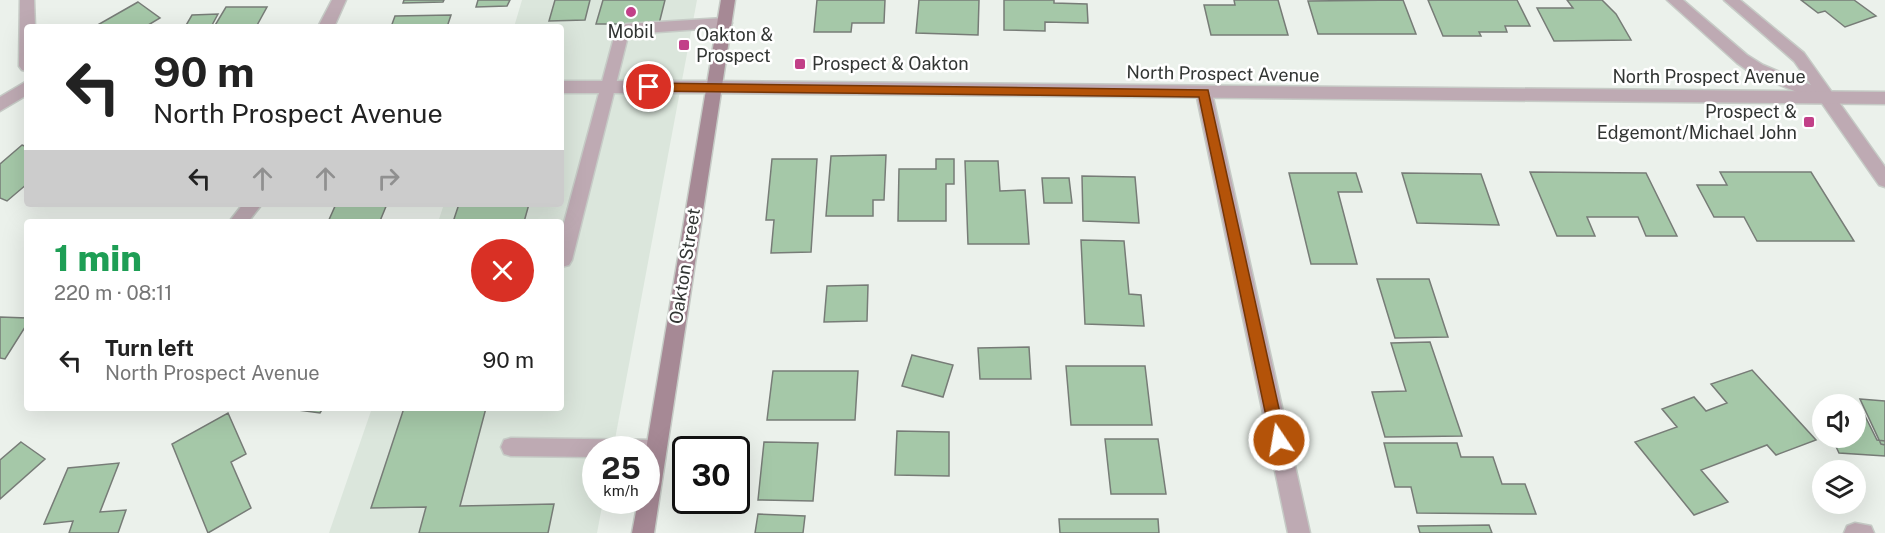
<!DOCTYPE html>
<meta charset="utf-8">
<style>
body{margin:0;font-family:"Public Sans",sans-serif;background:#f2f2f2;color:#222;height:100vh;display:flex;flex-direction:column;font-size:22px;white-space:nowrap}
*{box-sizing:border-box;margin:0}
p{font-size:20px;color:#767676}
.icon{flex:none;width:33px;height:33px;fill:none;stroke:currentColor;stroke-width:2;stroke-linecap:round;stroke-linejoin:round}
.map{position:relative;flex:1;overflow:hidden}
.side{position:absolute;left:24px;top:219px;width:540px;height:192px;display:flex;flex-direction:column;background:#fff;border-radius:6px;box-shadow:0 6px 24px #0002}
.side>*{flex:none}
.hud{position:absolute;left:24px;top:24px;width:540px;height:183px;border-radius:6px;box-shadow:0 6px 24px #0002;background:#fff;color:#222;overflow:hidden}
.tools{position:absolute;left:1812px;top:394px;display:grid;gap:12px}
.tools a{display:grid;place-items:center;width:54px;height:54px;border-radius:50%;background:#fff;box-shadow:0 6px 24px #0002;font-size:30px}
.speed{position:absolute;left:582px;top:436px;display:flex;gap:12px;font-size:30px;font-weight:700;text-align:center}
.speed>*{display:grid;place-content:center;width:78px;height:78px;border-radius:50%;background:#fff;box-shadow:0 6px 24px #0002;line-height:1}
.speed small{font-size:15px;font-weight:400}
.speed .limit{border:3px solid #111;border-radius:9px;background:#fff;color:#111}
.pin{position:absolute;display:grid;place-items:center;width:51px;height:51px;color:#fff;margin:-26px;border:3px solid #fff;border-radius:50%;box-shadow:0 2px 6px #0007}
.me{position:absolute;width:66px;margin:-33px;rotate:348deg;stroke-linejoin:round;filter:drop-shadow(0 0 4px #0008)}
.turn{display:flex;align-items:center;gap:21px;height:126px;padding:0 30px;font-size:27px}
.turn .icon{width:78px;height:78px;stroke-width:2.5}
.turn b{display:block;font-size:42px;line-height:51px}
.lanes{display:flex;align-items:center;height:57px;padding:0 30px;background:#0003;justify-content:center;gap:30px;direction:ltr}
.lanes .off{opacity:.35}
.round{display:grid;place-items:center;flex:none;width:63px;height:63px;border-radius:32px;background:#f2f2f2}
.overview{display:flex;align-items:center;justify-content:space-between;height:102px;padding:0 30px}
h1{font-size:36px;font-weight:800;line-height:45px;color:#1e9e55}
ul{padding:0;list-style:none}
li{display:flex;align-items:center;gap:18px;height:78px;padding:0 30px}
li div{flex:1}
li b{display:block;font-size:22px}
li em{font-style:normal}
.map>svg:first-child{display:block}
</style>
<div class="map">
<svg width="1885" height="533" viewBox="0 0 1885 533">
<rect width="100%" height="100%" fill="#ebf1eb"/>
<path fill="#dbe6dc" d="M522,0H697L613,450H596V501H603L597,533H329L372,408H561V222H438L444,204H561V27H514Z"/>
<path fill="#a5c8a8" stroke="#777c77" stroke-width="1.5" d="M404,0H444L443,2L403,3Z
M478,0H510L507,6L476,7Z
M555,0H590L585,20L549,21Z
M603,0H665L659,24H596Z
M817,0H885L884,23H852L851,32H814Z
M919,0H979L978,35L916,33Z
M1004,0H1054V3L1087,4L1088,23L1045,22V31L1004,30Z
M1234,0H1278L1288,35H1211L1204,5H1235Z
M1403,0L1416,34H1318L1308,1Z
M1428,0H1517L1530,26H1505L1507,32H1479L1481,36H1443Z
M1567,0H1602L1616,14L1631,40L1554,41L1537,8H1573Z
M1801,0H1854L1876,16L1845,27L1825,11L1818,13Z
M138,2L160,18L145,27H94Z
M226,7H267L256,27H214Z
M218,14L211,27H185L192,15Z
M451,15L447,27H391L395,16Z
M22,145L27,147V184L7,201L0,198V164Z
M886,155L884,200H873V216H826L831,156Z
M772,159H817L811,252L771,253L774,220H766Z
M936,159H954V184H946V221H898L899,169H936Z
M965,161H998L1000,191L1025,190L1029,244H968Z
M1530,172L1646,173L1677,236H1646L1638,217H1587L1595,236H1557Z
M1720,172H1811L1854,241H1757L1744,217H1714L1697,185H1727Z
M1289,173H1356L1362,192H1338L1357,264H1311Z
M1402,173L1481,174L1499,225L1417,223Z
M1082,176L1135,177L1139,223L1083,221Z
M1042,178H1069L1072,203H1044Z
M336,204H387L380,221L328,222Z
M459,204H529L524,222H453Z
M1081,240L1124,241L1129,294L1141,295L1144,326L1085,324Z
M1377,279H1429L1448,337L1395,338Z
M868,285L867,321L824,322L827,286Z
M0,317L27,318V324L5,359L0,358Z
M1430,342L1462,436L1385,437L1372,392L1406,391L1391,343Z
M1029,347L1031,379H980L978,348Z
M912,355L953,365L943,397L902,386Z
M1066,366H1145L1152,425H1071Z
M1752,370L1816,440L1776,455L1767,445L1701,470L1728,502L1694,515L1635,442L1677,427L1662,409L1694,397L1706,411L1727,403L1711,384Z
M773,371H858L855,420H767Z
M1860,399L1885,401V445L1881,444Z
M283,408H323L320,413Z
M404,408H486L460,506L554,504L548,533H419L426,507L371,508Z
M1856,409L1862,410L1877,440L1885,441V456L1839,453L1832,438H1856Z
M228,413L246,454L231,462L251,508L208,533L172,444Z
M897,431L949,432V476L895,475Z
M1105,439H1158L1166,494H1111Z
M21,442L45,459L0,499V460Z
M764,442L818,443L813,501L758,500Z
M1384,443H1457L1461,457H1493L1502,484H1525L1536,514L1417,513L1411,487H1395Z
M119,463L100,512L126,510L118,533H69L73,521L44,524L68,468Z
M758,514L805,516L803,533H755Z
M1059,519H1158L1159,533H1060Z
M1489,525L1492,533H1420L1418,526Z"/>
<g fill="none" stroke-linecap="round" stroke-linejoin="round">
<g stroke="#c6cbc6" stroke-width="3">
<path id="service" d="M724,18L732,23L729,27L630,34L628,36L572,260L569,265L561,267V234L616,30L626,24Z
M511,438L656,440L663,442L666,449L663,456L646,458V450H596V457L511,456L504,454L501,447L504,440Z"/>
</g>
<g stroke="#c6cbc6" stroke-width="3">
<path id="minor" d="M20,0H34L35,27H27V71L22,70L19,66Z
M332,0H346L334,27H318Z
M1667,0H1683L1747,55L1763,65L1811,85L1794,61L1724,0H1740L1804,53L1885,167V187L1879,185L1821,102L1751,73L1737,63Z
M27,81V95L0,111V97Z
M561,81H714L720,83L722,87L720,91L714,93H561Z
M1204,87L1210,89L1212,93L1310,533H1288L1196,93L1198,89Z
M243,204H262L248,222H229Z
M1855,523L1871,526L1874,533H1844L1847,526Z"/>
</g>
<g stroke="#c6cbc6" stroke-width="3">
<path id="tertiary" d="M714,81L1885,92V104L714,93L708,91L706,87L708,83Z"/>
</g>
<g stroke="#c6cbc6" stroke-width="3">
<path id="secondary" d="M721,0H735L654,533H632L638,501H646V450Z"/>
</g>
<use href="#service" fill="#beaab3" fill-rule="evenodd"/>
<use href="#minor" fill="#beaab3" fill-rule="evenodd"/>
<use href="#tertiary" fill="#beaab3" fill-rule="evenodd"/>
<use href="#secondary" fill="#a68995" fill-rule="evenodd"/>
</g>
<path fill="#b45309" stroke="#753606" stroke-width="1.5" d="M649,83L1208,90L1286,440L1284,445L1279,447L1273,445L1271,440L1199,97L649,91L643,87Z"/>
<g fill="#c24088" stroke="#fff" stroke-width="2">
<circle cx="631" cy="12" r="6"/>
<rect x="678" y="39" width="12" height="12" rx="3"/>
<rect x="794" y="58" width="12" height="12" rx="3"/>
<rect x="1803" y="116" width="12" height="12" rx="3"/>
</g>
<g text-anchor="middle" stroke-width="5" stroke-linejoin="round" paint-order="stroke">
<g font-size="18" fill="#323533" stroke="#fff" text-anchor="start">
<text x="631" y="38" text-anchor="middle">Mobil</text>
<text x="696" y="41">Oakton &amp;<tspan x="696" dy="21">Prospect</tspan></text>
<text x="812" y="70">Prospect &amp; Oakton</text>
<text x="1797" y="118" text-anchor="end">Prospect &amp;<tspan x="1797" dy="21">Edgemont/Michael John</tspan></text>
</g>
<g font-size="18" fill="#323533" stroke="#fff">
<text transform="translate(1223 74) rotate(1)" y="6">North Prospect Avenue</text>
<text x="1709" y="83">North Prospect Avenue</text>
<text transform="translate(685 266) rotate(-81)" y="6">Oakton Street</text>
</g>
</g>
</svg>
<div class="tools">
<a><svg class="icon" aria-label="sound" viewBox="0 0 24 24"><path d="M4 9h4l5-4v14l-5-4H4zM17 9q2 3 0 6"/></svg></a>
<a><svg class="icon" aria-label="layers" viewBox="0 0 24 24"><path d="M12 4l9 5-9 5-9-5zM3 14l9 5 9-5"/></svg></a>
</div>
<div class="speed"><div>25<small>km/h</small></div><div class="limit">30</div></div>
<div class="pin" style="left:649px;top:87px;background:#d93025"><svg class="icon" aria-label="arrive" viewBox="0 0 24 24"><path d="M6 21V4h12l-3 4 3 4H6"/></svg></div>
<svg class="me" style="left:1279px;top:440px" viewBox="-20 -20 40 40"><circle r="17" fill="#b45309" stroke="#fff" stroke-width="3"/><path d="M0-11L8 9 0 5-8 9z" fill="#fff"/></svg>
<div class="hud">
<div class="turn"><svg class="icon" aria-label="left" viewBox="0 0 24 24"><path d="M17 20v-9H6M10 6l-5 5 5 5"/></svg><div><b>90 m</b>North Prospect Avenue</div></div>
<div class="lanes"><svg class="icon" aria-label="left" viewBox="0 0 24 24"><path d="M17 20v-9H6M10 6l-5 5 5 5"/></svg><svg class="icon off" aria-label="ahead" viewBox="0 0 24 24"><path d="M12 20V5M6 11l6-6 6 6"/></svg><svg class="icon off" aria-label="ahead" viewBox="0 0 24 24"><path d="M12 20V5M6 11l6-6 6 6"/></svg><svg class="icon off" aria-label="right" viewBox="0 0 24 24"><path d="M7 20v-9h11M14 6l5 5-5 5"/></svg></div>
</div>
<section class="side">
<div class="overview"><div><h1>1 min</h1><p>220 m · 08:11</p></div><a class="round" style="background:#d93025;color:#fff"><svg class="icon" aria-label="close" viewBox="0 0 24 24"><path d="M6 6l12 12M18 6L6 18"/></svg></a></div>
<ul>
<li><svg class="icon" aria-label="left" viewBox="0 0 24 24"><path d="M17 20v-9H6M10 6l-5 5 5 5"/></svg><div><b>Turn left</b><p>North Prospect Avenue</p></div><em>90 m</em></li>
</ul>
</section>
</div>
